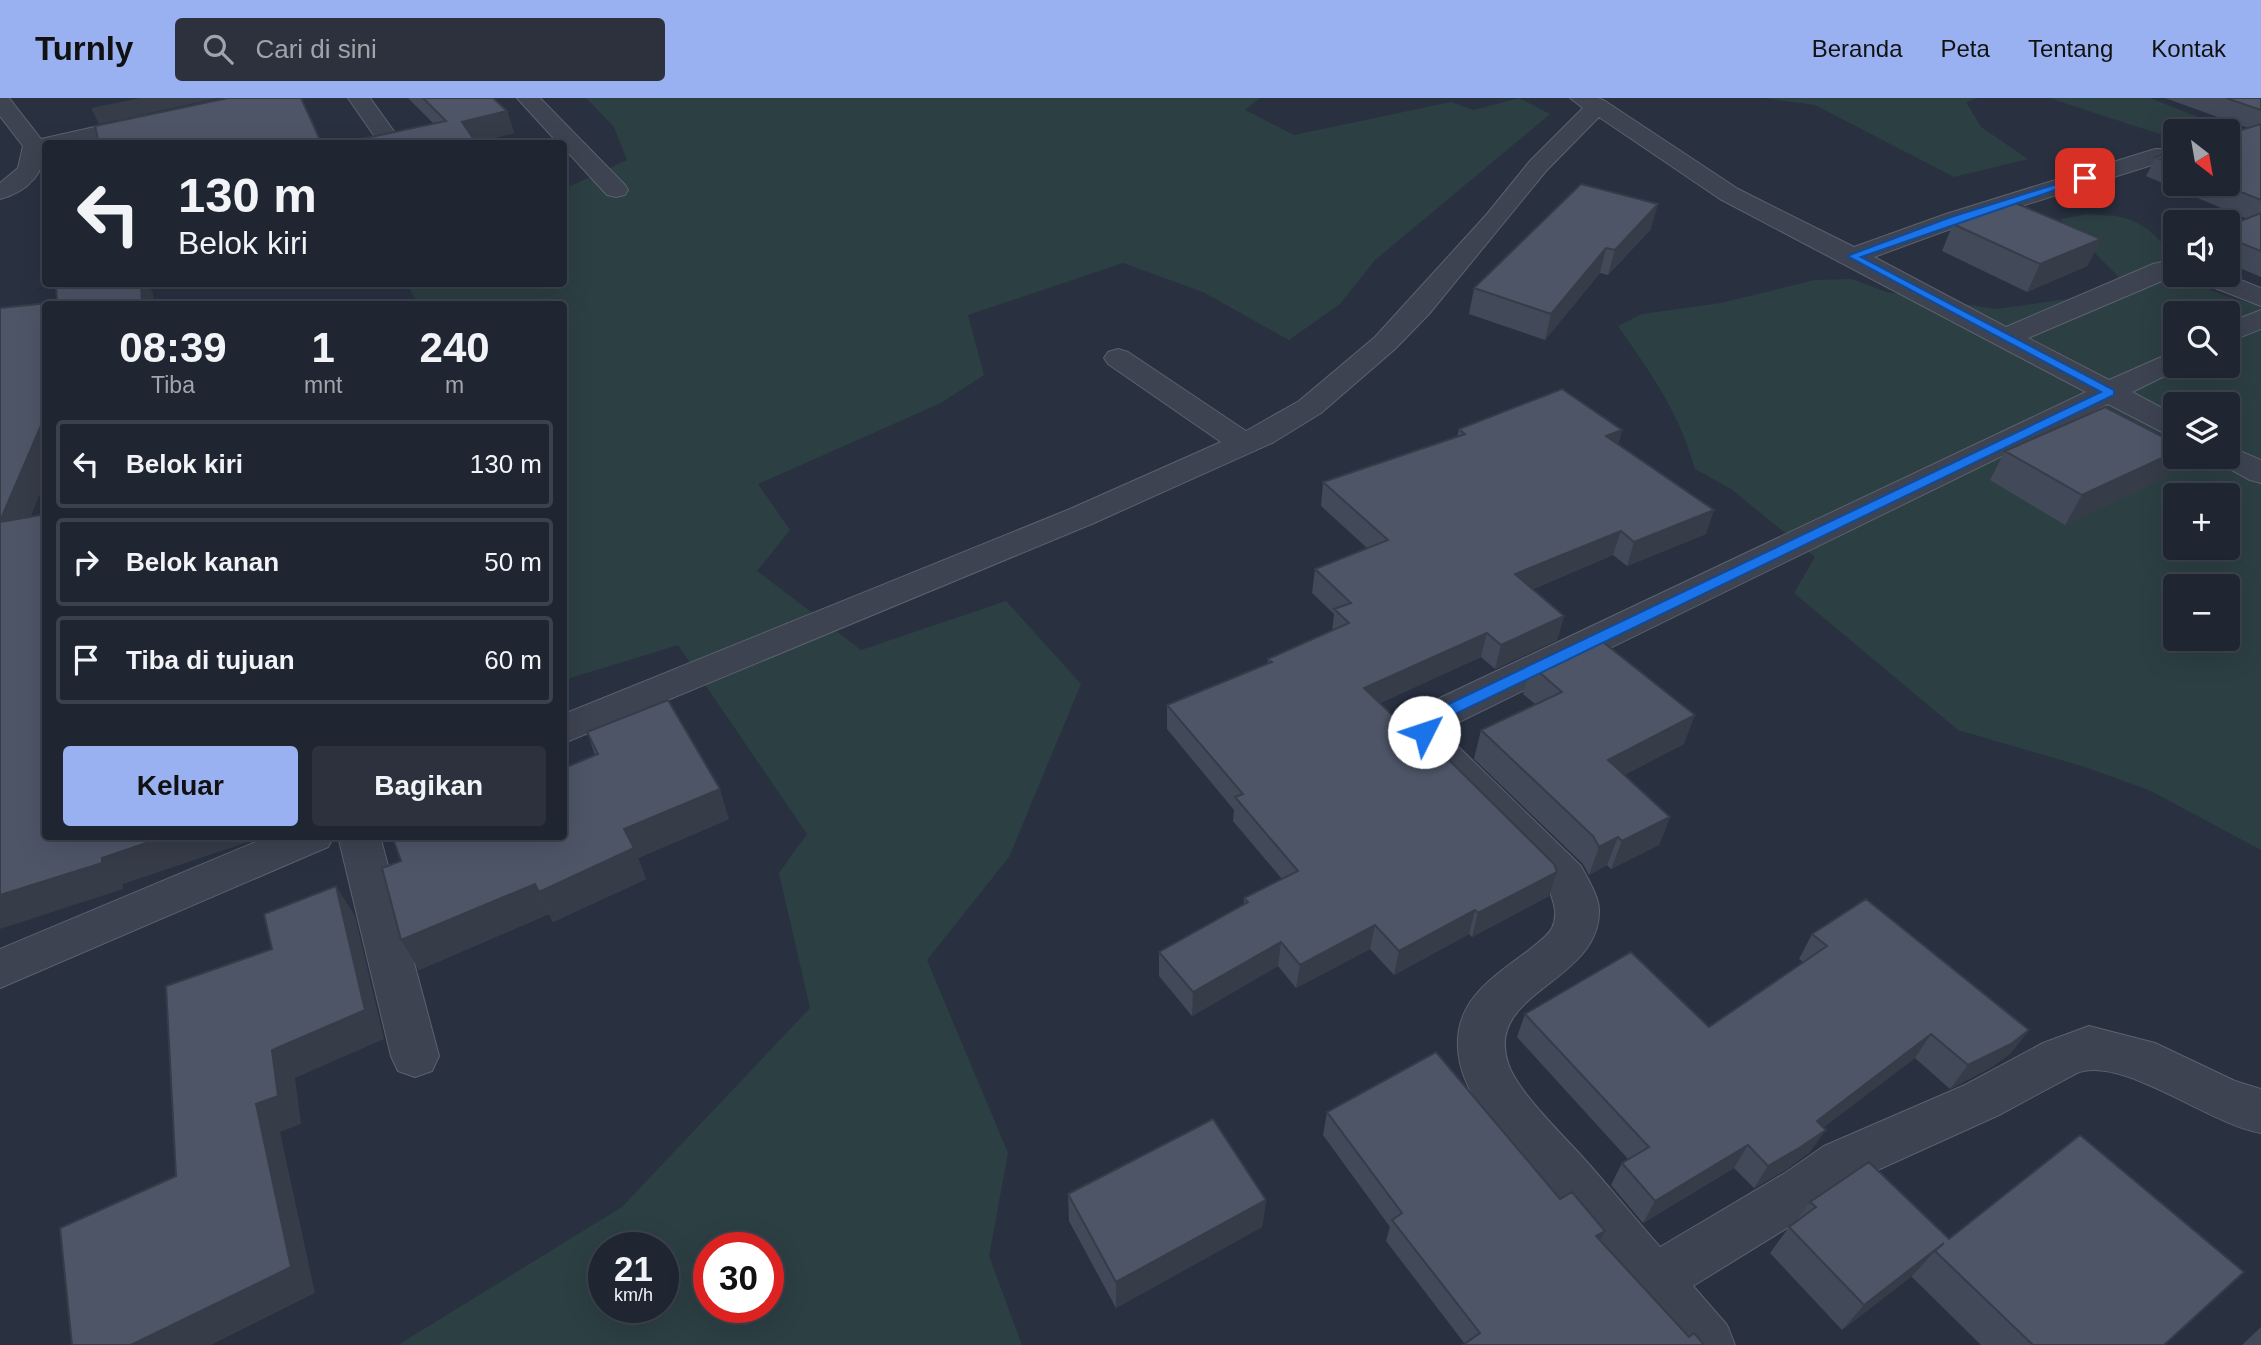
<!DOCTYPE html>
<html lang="id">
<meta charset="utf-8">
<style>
body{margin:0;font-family:Helvetica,sans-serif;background:#2c313d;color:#f1f3f6;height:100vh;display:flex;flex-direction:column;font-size:26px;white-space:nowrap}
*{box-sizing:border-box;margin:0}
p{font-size:23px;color:#a1a5ab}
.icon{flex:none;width:38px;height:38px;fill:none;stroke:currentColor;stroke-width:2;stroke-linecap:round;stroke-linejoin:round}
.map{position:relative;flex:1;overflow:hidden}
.side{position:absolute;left:42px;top:203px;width:525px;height:539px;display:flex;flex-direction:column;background:#1f2531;border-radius:7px;box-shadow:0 7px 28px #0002,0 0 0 2px #3c424d}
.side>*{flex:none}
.banner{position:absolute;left:42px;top:42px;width:525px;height:147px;border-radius:7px;box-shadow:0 7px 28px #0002,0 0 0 2px #3c424d;background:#1f2531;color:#f1f3f6;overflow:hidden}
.needle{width:46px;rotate:149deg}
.buttons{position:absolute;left:2163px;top:21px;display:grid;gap:14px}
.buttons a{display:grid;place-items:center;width:77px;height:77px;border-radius:7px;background:#1f2531;box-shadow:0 7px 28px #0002,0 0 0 2px #3c424d;font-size:35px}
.speed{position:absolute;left:588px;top:1134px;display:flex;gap:14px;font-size:35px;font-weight:700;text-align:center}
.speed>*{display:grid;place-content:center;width:91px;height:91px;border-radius:50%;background:#1f2531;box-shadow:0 7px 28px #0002,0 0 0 2px #3c424d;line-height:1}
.speed small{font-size:18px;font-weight:400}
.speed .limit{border:10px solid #d22;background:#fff;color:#111}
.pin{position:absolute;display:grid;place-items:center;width:60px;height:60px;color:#fff;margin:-30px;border-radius:14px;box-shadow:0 4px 10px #0006}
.me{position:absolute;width:77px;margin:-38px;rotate:49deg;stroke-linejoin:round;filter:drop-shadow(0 0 5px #0008)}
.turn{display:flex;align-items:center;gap:24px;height:147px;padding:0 21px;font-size:32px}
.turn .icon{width:91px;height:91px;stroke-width:2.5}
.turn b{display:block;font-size:49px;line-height:60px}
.eta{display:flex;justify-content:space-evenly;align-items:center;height:119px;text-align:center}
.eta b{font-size:42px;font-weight:700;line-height:49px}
.primary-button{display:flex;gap:14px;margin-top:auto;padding:14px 21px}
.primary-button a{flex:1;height:80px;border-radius:7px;background:#99b1f1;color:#111;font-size:28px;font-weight:700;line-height:80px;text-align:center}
.primary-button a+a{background:#2c313d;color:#f1f3f6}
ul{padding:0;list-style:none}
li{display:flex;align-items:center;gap:21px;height:88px;margin:0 14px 10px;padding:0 7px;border:4px solid #3c424d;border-radius:7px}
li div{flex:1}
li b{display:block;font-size:26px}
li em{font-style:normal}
header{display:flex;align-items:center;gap:42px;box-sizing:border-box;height:98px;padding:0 35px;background:#99b1f1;color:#111}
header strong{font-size:33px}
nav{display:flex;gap:38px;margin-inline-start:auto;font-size:24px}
.search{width:490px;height:63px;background:#2c313d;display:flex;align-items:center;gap:18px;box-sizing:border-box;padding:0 24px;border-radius:7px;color:#a1a5ab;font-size:26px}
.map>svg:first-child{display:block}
</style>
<header>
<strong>Turnly</strong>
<div class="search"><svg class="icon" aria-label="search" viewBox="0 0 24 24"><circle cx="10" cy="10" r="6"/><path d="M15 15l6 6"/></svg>Cari di sini</div>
<nav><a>Beranda</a><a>Peta</a><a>Tentang</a><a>Kontak</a></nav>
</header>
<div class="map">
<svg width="2261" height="1247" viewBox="0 0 2261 1247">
<rect width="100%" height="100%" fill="#293141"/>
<path fill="#2c3f43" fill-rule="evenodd" d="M586,0H1260L1245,12L1294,37L1451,4L1474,12L1519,0L1550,16L1375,162L1340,206L1289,242L1203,194L1123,165L968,217L984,277L941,305L758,386L790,432L757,473L861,552L1006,503L1081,586L1009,759L927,862L1008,1055L989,1158L1022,1247H398L622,1109L810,910L779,775L807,736L678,547L564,582V402L569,399L564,384V206H418L407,186H564V91L627,62L614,29ZM604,1150H663V1209H604ZM709,1150H768V1209H709Z
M1764,0H1978L1966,4L1981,29L2028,61L1954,79L1815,7Z
M2049,0H2150L2261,44L2228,60V33H2175V41Z
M2087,116C2098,117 2110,117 2121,119C2147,125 2175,150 2175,177C2190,177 2193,184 2206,190C2224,198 2242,203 2261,208V752L2149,692L2085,669L1958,632L1794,495L1815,459L1731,391L1695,371C1678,312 1652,277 1618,228L1642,216L1721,205L1814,182L1852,181L1886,194L1996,211L2081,199L2120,185L2117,177L2060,121ZM2175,215H2228V268H2175ZM2175,306H2228V359H2175ZM2175,397H2228V450H2175ZM2175,488H2228V541H2175Z"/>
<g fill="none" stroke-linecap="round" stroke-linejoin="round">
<g stroke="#5b616e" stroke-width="2">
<path id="minor" d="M0,0H9L41,41L148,17L156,19L159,24L156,29L81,46H46C46,74 28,94 0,101V85L18,70L23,48L0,18Z
M348,0H370L403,46H380Z
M517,0H540L625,87L628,92L625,97L616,99L607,97L564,50V46H559Z
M1570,0H1598L1605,3L1738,91L1854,149L1946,116L2155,51H2171L2175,56L2171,61L1964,126L1874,159L2006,229L2153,166L2175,161L2176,177L2028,240L2109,282L2175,253V268H2185L2132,294L2175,317V338L2164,335L2108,306L1451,628L1443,634L1581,768C1587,780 1599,798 1599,812C1600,885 1484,893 1508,965C1517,994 1566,1040 1587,1064C1612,1092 1635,1121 1660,1149L1785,1075L1824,1048L1965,987L2043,945L2089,928L2155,945L2235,983L2261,991V1035C2210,1027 2122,957 2077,975L1999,1017L1860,1080L1821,1109L1693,1188L1727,1227L1735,1247H1672C1633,1198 1594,1150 1554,1101C1522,1062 1460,1004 1458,950C1455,901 1495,878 1529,852C1537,845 1547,839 1552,830C1559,816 1553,802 1548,789L1414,652L1405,634L1416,612L1423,608L2086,294L1720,101L1599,19L1546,73L1429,216L1395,251L1321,315L1274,344L1094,425L564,645V616L1070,411L1221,344L1108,266L1104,260L1108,254L1118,251L1128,254L1246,333L1299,303L1375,239L1487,116L1530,63L1583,10Z
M2193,177H2228L2261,190V208L2197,183Z
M2261,212V231L2228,244V225Z
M2228,348L2261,362V385L2250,382L2217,364L2214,359H2228Z
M270,738H334L328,749L0,890V851Z
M338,738H380L439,958L432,973L415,979L398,973L391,958Z"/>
</g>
<use href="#minor" fill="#3d4351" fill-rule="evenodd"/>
</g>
<path fill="#424959" d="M408,0H493L507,13L514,35L477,44L434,26Z
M2165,0H2261V179L2228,165V128L2247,121L2146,78L2156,59L2175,53V86H2228L2248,30Z
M1953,126L2101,141L2087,168L2027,194L1942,153Z
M1651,131L1608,177L1600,175L1545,242L1469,216L1474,190Z
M1459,331L1622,332L1618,347L1706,436L1627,468L1613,457L1533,491L1564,518L1557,542L1495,571L1481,559L1380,605L1549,798L1472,839L1469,836L1394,877L1370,851L1296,890L1278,868L1192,918L1159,878V854L1244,806V800L1282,781L1233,723L1234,712L1167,631V607L1268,566V561L1332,533L1334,516L1312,495L1315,471L1367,450L1321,408L1323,384L1457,339Z
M2005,353L2175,359H2179L2166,379L2065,427L1990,382Z
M1531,567L1684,646L1624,677L1670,719L1659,747L1611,771L1607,767L1589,777L1583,766L1474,661L1481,632L1535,606L1523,596Z
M587,634L729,721L638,760L646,781L553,824L549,816L419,872L401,842L564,738L595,657Z
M1812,836L2029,932L2010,956L1992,969L1950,991L1915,960L1823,1029L1810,1054L1784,1073L1754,1090L1734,1070L1643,1125L1611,1087L1622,1065L1628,1061L1517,939L1525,916L1709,929L1803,864L1799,861Z
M1327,1014L1560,1101L1605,1133L1600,1143L1689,1239L1465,1246L1386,1143L1390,1129L1323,1037Z
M1068,1096L1266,1102L1262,1129L1116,1210L1069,1123Z
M1810,1104L1949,1141L2164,1247H1981L1912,1179V1178L1842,1232L1770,1155L1789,1129L1796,1123Z
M2261,1229V1247H2242Z"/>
<path fill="#363c48" d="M140,0H219L99,26L91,10Z
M507,13L514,35L472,46L462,24Z
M1658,106L1651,131L1608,177L1615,152Z
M2101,141L2087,168L2027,194L2040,166Z
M1606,150L1600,175L1545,242L1551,216Z
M141,186H148L153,195L154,206H142Z
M46,316V381L18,451L0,426V423Z
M1622,332L1616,355L1606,338Z
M2175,354V359H2179L2166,379L2065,427L2082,397Z
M1714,412L1706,436L1627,468L1634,444Z
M1621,433L1613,457L1510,500L1515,476Z
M1564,518L1557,542L1495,571L1501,547Z
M1487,535L1481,559L1360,614L1364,590Z
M1695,617L1684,646L1598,690L1608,662Z
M720,691L729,721L638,760L646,781L553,824L539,794L624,731Z
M1670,719L1659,747L1611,771L1622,743Z
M167,738H247L248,744L123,786V791L0,831V797L102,760Z
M1618,739L1607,767L1589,777L1599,749Z
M1557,774L1549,798L1472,839L1478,815Z
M535,786L549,816L419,872L401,842Z
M336,788L355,818L384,941L295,980L301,1026L280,1034L315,1195L211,1247H131L256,1006L272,952Z
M1475,812L1469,836L1394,877L1399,853Z
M1375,827L1370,851L1296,890L1300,867Z
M1281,844L1278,868L1192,918L1193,894Z
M2029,932L2010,956L1992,969L1950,991L1968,967Z
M1931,936L1915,960L1802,1046L1817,1023Z
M1826,1032L1810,1054L1784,1073L1754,1090L1768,1068Z
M1748,1047L1734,1070L1643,1125L1655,1103Z
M1266,1102L1262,1129L1116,1210V1184Z
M1605,1133L1594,1154L1596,1138Z
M1935,1153L1912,1178L1842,1232L1864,1207Z"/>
<path fill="#4d5567" stroke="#363c48" stroke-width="2" d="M228,0H301L322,46H99L95,28Z
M423,0H493L507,13L462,24L477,46L343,45L446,23Z
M2226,0H2261V12Z
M2261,26V102L2221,86H2228V36Z
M2175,53V67L2156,59Z
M1581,86L1658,106L1615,152L1606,150L1551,216L1474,190Z
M2013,104L2101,141L2040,166L1953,126Z
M2261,115V153L2228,140V128Z
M72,186H141L142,206H46V316L0,423V210L57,204L56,189Z
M1562,291L1622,332L1606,338L1714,412L1634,444L1621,433L1515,476L1564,518L1501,547L1487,535L1364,590L1435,658L1442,655L1554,766L1557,774L1478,815L1475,812L1399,853L1375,827L1300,867L1281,844L1193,894L1159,854L1248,804L1244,800L1298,773L1235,699L1243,696L1167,607L1272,564L1268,561L1349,525L1334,511L1351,505L1315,471L1388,442L1323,384L1465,336L1459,331Z
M2105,309L2175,345V354L2082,397L2005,353Z
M46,416V738H167L102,760V765L0,797V424Z
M1594,537L1695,617L1608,662L1670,719L1622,743L1618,739L1599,749L1593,738L1481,632L1562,594L1531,567Z
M668,602L720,691L624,731L634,750L539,794L535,786L401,842L382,770L401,763L392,738H564V670L598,656L587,634Z
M336,788L365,912L272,952L278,998L256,1006L291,1169L131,1247H72L60,1130L176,1078L166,888L272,851L264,816Z
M1866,801L2029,932L2011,946L1968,967L1931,936L1817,1023L1826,1032L1799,1050L1768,1068L1748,1047L1655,1103L1622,1065L1649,1049L1525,916L1631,854L1709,929L1827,848L1812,836Z
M1436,954L1560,1101L1572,1094L1605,1133L1596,1138L1689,1239L1694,1235L1704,1247H1463L1480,1235L1392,1122L1402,1115L1327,1014Z
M1213,1021L1266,1102L1116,1184L1068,1096Z
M2080,1037L2244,1174L2164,1247H2033L1935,1153L1944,1145L1864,1207L1789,1129L1816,1109L1810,1104L1869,1064L1949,1141Z"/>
<path fill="#1a73e8" stroke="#114b97" stroke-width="2" d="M2082,78L2090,80L1861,159L2114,292V297L1443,622L1436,626L1429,638H1418L1416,634L1424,618L1432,614L2101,294L1847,158L1951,119Z"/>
</svg>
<div class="buttons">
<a><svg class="needle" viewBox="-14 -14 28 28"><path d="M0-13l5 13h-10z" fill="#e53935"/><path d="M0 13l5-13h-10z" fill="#a1a5ab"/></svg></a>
<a><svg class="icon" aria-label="sound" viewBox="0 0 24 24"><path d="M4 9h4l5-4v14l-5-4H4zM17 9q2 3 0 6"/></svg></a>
<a><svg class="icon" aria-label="search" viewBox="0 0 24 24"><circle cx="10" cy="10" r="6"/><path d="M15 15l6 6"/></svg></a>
<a><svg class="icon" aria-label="layers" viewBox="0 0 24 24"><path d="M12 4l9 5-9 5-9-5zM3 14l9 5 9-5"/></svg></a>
<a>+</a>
<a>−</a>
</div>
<div class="speed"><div>21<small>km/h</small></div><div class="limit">30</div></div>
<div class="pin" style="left:2085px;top:80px;background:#d93025"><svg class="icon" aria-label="arrive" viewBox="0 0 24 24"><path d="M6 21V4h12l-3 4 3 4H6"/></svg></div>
<svg class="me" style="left:1424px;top:634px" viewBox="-20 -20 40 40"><circle r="19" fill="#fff"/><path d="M0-13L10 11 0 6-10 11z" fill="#1a73e8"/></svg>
<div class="banner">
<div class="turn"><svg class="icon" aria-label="left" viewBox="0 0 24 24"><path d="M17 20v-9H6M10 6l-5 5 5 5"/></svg><div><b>130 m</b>Belok kiri</div></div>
</div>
<section class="side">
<div class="eta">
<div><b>08:39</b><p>Tiba</p></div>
<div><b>1</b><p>mnt</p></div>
<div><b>240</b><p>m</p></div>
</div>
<ul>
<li><svg class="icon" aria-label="left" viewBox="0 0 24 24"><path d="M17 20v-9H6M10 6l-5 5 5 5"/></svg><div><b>Belok kiri</b></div><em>130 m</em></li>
<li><svg class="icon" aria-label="right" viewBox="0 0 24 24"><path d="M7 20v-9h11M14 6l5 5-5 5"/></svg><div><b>Belok kanan</b></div><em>50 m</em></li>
<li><svg class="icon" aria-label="arrive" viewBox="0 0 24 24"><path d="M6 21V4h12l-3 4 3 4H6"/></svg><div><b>Tiba di tujuan</b></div><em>60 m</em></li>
</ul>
<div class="primary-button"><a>Keluar</a><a>Bagikan</a></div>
</section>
</div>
